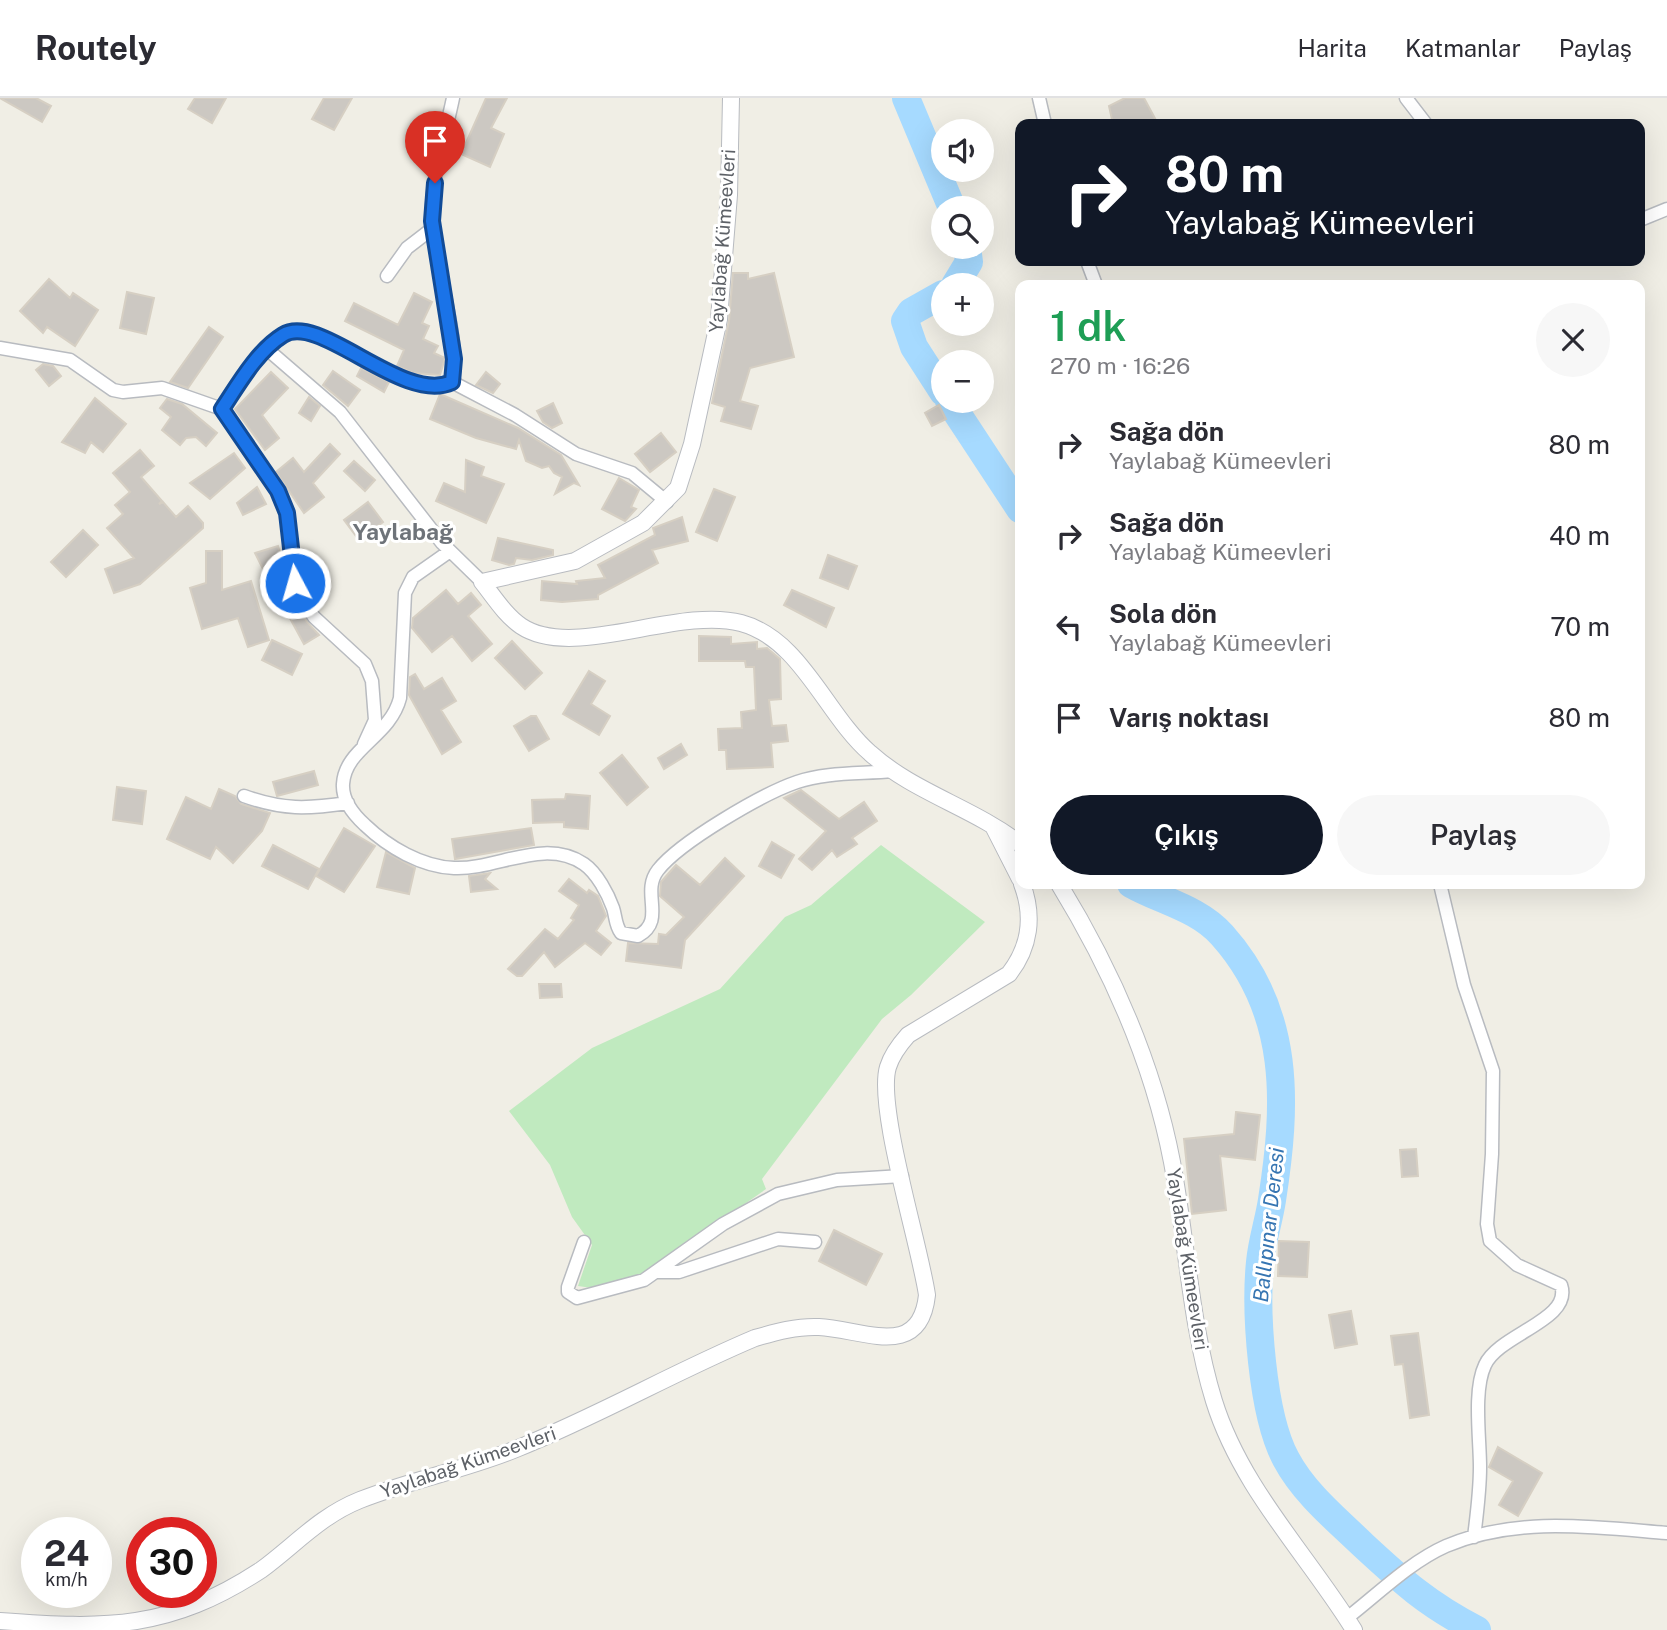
<!DOCTYPE html>
<html lang="tr">
<meta charset="utf-8">
<style>
body{margin:0;font-family:"Public Sans",sans-serif;background:#f7f7f7;color:#2b2b33;height:100vh;display:flex;flex-direction:column;font-size:26px;white-space:nowrap}
*{box-sizing:border-box;margin:0}
p{font-size:23px;color:#7c7c81}
.icon{flex:none;width:38px;height:38px;fill:none;stroke:currentColor;stroke-width:2;stroke-linecap:round;stroke-linejoin:round}
.map{position:relative;flex:1;overflow:hidden}
.panel{position:absolute;left:1015px;top:182px;width:630px;height:609px;display:flex;flex-direction:column;background:#fff;border-radius:14px;box-shadow:0 7px 28px #0002}
.panel>*{flex:none}
.hud{position:absolute;left:1015px;top:21px;width:630px;height:147px;border-radius:14px;box-shadow:0 7px 28px #0002;background:#111827;color:#fff;overflow:hidden}
.controls{position:absolute;left:931px;top:21px;display:grid;gap:14px}
.controls a{display:grid;place-items:center;width:63px;height:63px;border-radius:50%;background:#fff;box-shadow:0 7px 28px #0002;font-size:35px}
.speed{position:absolute;left:21px;top:1419px;display:flex;gap:14px;font-size:35px;font-weight:700;text-align:center}
.speed>*{display:grid;place-content:center;width:91px;height:91px;border-radius:50%;background:#fff;box-shadow:0 7px 28px #0002;line-height:1}
.speed small{font-size:18px;font-weight:400}
.speed .limit{border:10px solid #d22;background:#fff;color:#111}
.pin{position:absolute;display:grid;place-items:center;width:60px;height:60px;color:#fff;margin:-72px -30px;border-radius:50% 50% 50% 0;rotate:-45deg;box-shadow:0 0 7px #0007}
.pin .icon{rotate:45deg}
.me{position:absolute;width:77px;margin:-38px;rotate:354deg;stroke-linejoin:round;filter:drop-shadow(0 0 5px #0008)}
.turn{display:flex;align-items:center;gap:24px;height:147px;padding:0 35px;font-size:32px}
.turn .icon{width:91px;height:91px;stroke-width:2.5}
.turn b{display:block;font-size:49px;line-height:60px}
.round{display:grid;place-items:center;flex:none;width:74px;height:74px;border-radius:37px;background:#f7f7f7}
.overview{display:flex;align-items:center;justify-content:space-between;height:119px;padding:0 35px}
h1{font-size:42px;font-weight:600;line-height:52px;color:#1e9e55}
.button{display:flex;gap:14px;margin-top:auto;padding:14px 35px}
.button a{flex:1;height:80px;border-radius:42px;background:#111827;color:#fff;font-size:28px;font-weight:600;line-height:80px;text-align:center}
.button a+a{background:#f7f7f7;color:#2b2b33}
ul{padding:0;list-style:none}
li{display:flex;align-items:center;gap:21px;height:91px;padding:0 35px}
li div{flex:1}
li b{display:block;font-size:26px}
li em{font-style:normal}
header{display:flex;align-items:center;gap:42px;box-sizing:border-box;height:98px;padding:0 35px;background:#fff;border-bottom:2px solid #e1e1e2}
header strong{font-size:33px}
nav{display:flex;gap:38px;margin-inline-start:auto;font-size:24px}
.map>svg:first-child{display:block}
</style>
<header>
<strong>Routely</strong>
<nav><a>Harita</a><a>Katmanlar</a><a>Paylaş</a></nav>
</header>
<div class="map">
<svg width="1667" height="1532" viewBox="0 0 1667 1532">
<rect width="100%" height="100%" fill="#f0eee5"/>
<path fill="#c0eabf" d="M881,747L985,824L911,897L882,921L762,1081L766,1091L642,1178L592,1190L578,1188L592,1147L572,1119L550,1067L509,1013L592,950L720,891L785,819L811,807Z"/>
<g fill="none" stroke-linecap="round" stroke-linejoin="round">
<path stroke="#a6daff" stroke-width="28" d="M906,0L952,110
M955,187L969,164L967,149
M943,196L911,214L905,223L914,249L943,294
M949,303L1020,411
M1131,786C1161,803 1198,810 1222,837C1291,914 1287,1006 1272,1102C1269,1122 1262,1143 1260,1164C1255,1214 1262,1317 1286,1361C1304,1395 1336,1421 1363,1447C1403,1484 1427,1506 1477,1532"/>
</g>
<path fill="#ccc8c2" stroke="#d6cfc3" stroke-width="2" d="M0,0H36L51,8L42,24Z
M195,0H226L212,25L188,11Z
M324,0H352L334,32L312,21Z
M486,0H507L491,30L504,36L490,69L461,56Z
M1125,0H1144L1158,26H1113L1109,8Z
M733,175H748V181L774,175L794,259L750,270L740,303L758,308L751,331L721,323L725,309L712,305L729,223Z
M49,181L70,200L73,195L98,212L75,248L47,229L43,235L20,213Z
M127,194L154,200L146,236L120,230Z
M414,195L432,204L422,225L429,228L423,241L438,248L434,255L445,260L440,277L413,275L397,268L404,252L345,223L354,205L398,227Z
M209,229L223,239L206,264L188,290L170,284Z
M43,266L53,268L61,278L49,288L36,272Z
M361,270L389,284L384,294L357,278Z
M333,273L360,292L348,308L323,287Z
M271,274L288,290L262,317L279,340L265,352L235,311Z
M486,274L500,286L493,295L476,287Z
M440,296L518,330L561,357L579,387L574,385L555,396L562,379L554,375L549,368L542,370L526,363L519,342L516,351L476,340L430,321Z
M309,299L320,308L311,323L299,315Z
M95,300L126,326L103,354L91,344L85,355L62,344Z
M167,301L182,306L217,335L206,348L196,339L186,340L180,347L162,332L171,319L160,310Z
M553,305L562,325L552,330L543,324L537,313Z
M939,307L946,321L932,328L925,315Z
M661,335L676,354L650,374L635,356Z
M330,346L340,356L313,385L324,399L304,415L276,374L293,360L304,374Z
M140,352L154,368L141,379L162,403L159,406L163,404L176,419L188,408L203,425V430L140,486L114,495L105,471L134,460L107,430L123,416L115,407L130,394L113,375Z
M234,355L245,370L210,401L190,385Z
M466,362L484,369L481,378L504,386L486,425L436,403L444,385L465,394Z
M354,363L375,382L365,393L344,373Z
M619,380L639,392L631,409L636,411L625,423L602,411Z
M257,389L266,406L243,417L237,405Z
M714,391L735,399L717,443L696,434Z
M368,404L383,424L359,442L344,422Z
M682,419L688,443L652,452L658,465L598,497V501L562,504L541,502L542,483L577,486L576,483L605,480L598,467L655,437L653,430Z
M83,432L98,447L66,479L51,464Z
M498,440L553,452V457L532,462L516,460L514,466L509,467L492,462Z
M278,448L285,471L266,477L255,455Z
M206,453H222V492L251,483L269,542L248,549L238,520L202,531L190,490L206,485Z
M828,457L857,468L848,491L820,480Z
M446,492L458,506L471,495L481,507L468,518L492,546L472,563L452,538L432,554L412,530L413,520Z
M792,492L834,510L826,529L784,507Z
M291,496L307,524L319,537L304,546L280,502Z
M699,538L731,539V546L757,544V551L767,550L780,561L781,601L769,602L772,628L786,627L788,643L771,645L773,669L727,671L726,652H719L718,631L742,630L741,614L756,612L754,569H746L745,563H699Z
M272,542L302,556L292,577L262,562Z
M512,543L542,575L525,591L495,560Z
M589,573L605,583L591,606L610,618L599,637L563,616Z
M415,576L424,591L442,580L456,603L441,612L461,644L442,656L409,597L410,579Z
M531,618H536L549,641L529,653L514,628Z
M681,646L687,657L664,671L658,660Z
M622,657L648,689L627,707L600,675Z
M314,673L318,687L277,698L273,684Z
M117,689L146,693L142,726L113,722Z
M219,691L235,698L241,706L270,715L262,733L233,765L216,749L210,761L167,741L186,699L211,711Z
M801,692L839,721L864,704L877,723L852,740L857,746L837,759L832,752L812,772L799,761L826,733L784,700Z
M566,696L590,698L588,731L564,729V724L533,725L532,702L565,701Z
M344,730L375,748L344,794L316,778Z
M531,730L534,747L455,761L452,741Z
M772,744L794,757L781,780L759,768Z
M273,747L319,771L308,791L262,768Z
M386,754L415,770L409,796L377,789Z
M725,760L744,778L685,842L681,870L626,863L628,845L658,846L659,836L666,837L684,819L660,798L661,784L676,767L700,787Z
M490,775L485,781L497,791L471,794L469,778Z
M569,781L587,795L589,792L598,798L606,818L596,833L611,845L601,857L585,845L555,869L544,854L522,878H517L508,871L545,831L558,841L574,822L571,820L579,807L559,793Z
M539,886H561L562,899L540,900Z
M1236,1014L1260,1017L1255,1062L1220,1058L1226,1112L1192,1116L1184,1041L1234,1036Z
M1416,1051L1418,1078L1402,1079L1400,1052Z
M834,1132L882,1156L866,1187L819,1163Z
M1279,1143L1309,1144L1307,1179L1278,1178Z
M1351,1213L1357,1246L1335,1250L1329,1217Z
M1418,1235L1429,1317L1410,1320L1403,1266L1395,1267L1391,1238Z
M1498,1349L1542,1375L1518,1418L1499,1407L1513,1383L1489,1369Z"/>
<g fill="none" stroke-linecap="round" stroke-linejoin="round">
<g stroke="#b8bbc0" stroke-width="15">
<path id="minor" d="M1039,0L1045,26
M1406,0L1426,26
M1640,122L1667,111
M1087,163L1096,187
M387,178L407,150L433,130
M0,250L70,262L113,292L123,294L162,290L222,311L278,393L287,415L295,485L303,503L314,519L365,566L372,583L375,622L364,646
M267,251L340,314L442,445L482,484
M452,284L515,317L576,356L632,375L667,404
M222,311C238,287 257,253 283,237C320,214 403,307 452,284C462,247 434,165 432,123C430,83 445,39 453,0
M450,453L413,479L405,495L400,600C390,639 345,650 343,686C342,702 354,717 365,727C388,749 422,769 454,770C497,772 544,739 584,766C597,775 608,796 613,810C616,819 615,827 621,835L638,838C667,822 640,795 658,772C680,744 762,696 797,684C825,674 862,676 892,673
M244,698C283,712 307,711 348,705
M1440,786L1464,887L1493,973L1492,1056L1487,1126L1490,1143L1517,1167L1561,1187C1573,1222 1499,1236 1485,1267C1473,1292 1480,1340 1480,1369C1480,1392 1477,1416 1474,1439
M584,1144L568,1189V1194L577,1200L644,1182L723,1126L778,1096L837,1082L902,1078
M658,1174H679L778,1141L815,1144
M1347,1520C1378,1496 1410,1464 1446,1448C1517,1418 1593,1429 1667,1435"/>
</g>
<g stroke="#b8bbc0" stroke-width="18">
<path id="tertiary" d="M731,0L729,97L719,221L692,346L678,390L643,425L575,463L482,484C494,499 505,517 521,528C573,563 677,508 741,525C801,541 826,617 870,655C913,694 974,710 1020,746
M994,730L1020,781
M1059,786C1111,871 1153,965 1172,1064C1187,1143 1190,1225 1214,1303C1241,1390 1307,1456 1354,1532
M0,1523C107,1531 169,1532 261,1472C295,1447 320,1418 360,1402C410,1382 465,1372 516,1351C598,1318 674,1274 755,1240C776,1234 797,1228 819,1229C863,1231 920,1263 927,1197C920,1148 876,1008 888,969C892,956 900,946 908,937L1009,876C1030,849 1034,818 1022,786"/>
</g>
<use href="#minor" stroke="#fff" stroke-width="12"/>
<use href="#tertiary" stroke="#fff" stroke-width="16"/>
</g>
<g fill="none" stroke-linecap="round" stroke-linejoin="round">
<g stroke="#114b97" stroke-width="18">
<path id="route" d="M295,485L287,415L278,393L222,311C238,287 257,253 283,237C320,214 403,307 452,284L454,261L432,123L435,85"/>
</g>
<use href="#route" stroke="#1a73e8" stroke-width="12"/>
</g>
<g text-anchor="middle" stroke-width="6" stroke-linejoin="round" paint-order="stroke">
<g font-size="19" fill="#5d6167" stroke="#fff">
<text transform="translate(722 143) rotate(-86)" y="7">Yaylabağ Kümeevleri</text>
<text transform="translate(1188 1161) rotate(81)" y="7">Yaylabağ Kümeevleri</text>
<text transform="translate(468 1364) rotate(-19)" y="7">Yaylabağ Kümeevleri</text>
</g>
<g font-size="21" font-style="italic" fill="#3675b2" stroke="#fff">
<text transform="translate(1269 1127) rotate(-84)" y="7">Ballıpınar Deresi</text>
</g>
<g font-size="23" font-weight="bold" fill="#6e7379" stroke="#fff">
<text x="403" y="442">Yaylabağ</text>
</g>
</g>
</svg>
<div class="controls">
<a><svg class="icon" aria-label="sound" viewBox="0 0 24 24"><path d="M4 9h4l5-4v14l-5-4H4zM17 9q2 3 0 6"/></svg></a>
<a><svg class="icon" aria-label="search" viewBox="0 0 24 24"><circle cx="10" cy="10" r="6"/><path d="M15 15l6 6"/></svg></a>
<a>+</a>
<a>−</a>
</div>
<div class="speed"><div>24<small>km/h</small></div><div class="limit">30</div></div>
<div class="pin" style="left:435px;top:85px;background:#d93025"><svg class="icon" aria-label="arrive" viewBox="0 0 24 24"><path d="M6 21V4h12l-3 4 3 4H6"/></svg></div>
<svg class="me" style="left:295px;top:485px" viewBox="-20 -20 40 40"><circle r="17" fill="#1a73e8" stroke="#fff" stroke-width="3"/><path d="M0-11L8 9 0 5-8 9z" fill="#fff"/></svg>
<div class="hud">
<div class="turn"><svg class="icon" aria-label="right" viewBox="0 0 24 24"><path d="M7 20v-9h11M14 6l5 5-5 5"/></svg><div><b>80 m</b>Yaylabağ Kümeevleri</div></div>
</div>
<section class="panel">
<div class="overview"><div><h1>1 dk</h1><p>270 m · 16:26</p></div><a class="round"><svg class="icon" aria-label="close" viewBox="0 0 24 24"><path d="M6 6l12 12M18 6L6 18"/></svg></a></div>
<ul>
<li><svg class="icon" aria-label="right" viewBox="0 0 24 24"><path d="M7 20v-9h11M14 6l5 5-5 5"/></svg><div><b>Sağa dön</b><p>Yaylabağ Kümeevleri</p></div><em>80 m</em></li>
<li><svg class="icon" aria-label="right" viewBox="0 0 24 24"><path d="M7 20v-9h11M14 6l5 5-5 5"/></svg><div><b>Sağa dön</b><p>Yaylabağ Kümeevleri</p></div><em>40 m</em></li>
<li><svg class="icon" aria-label="left" viewBox="0 0 24 24"><path d="M17 20v-9H6M10 6l-5 5 5 5"/></svg><div><b>Sola dön</b><p>Yaylabağ Kümeevleri</p></div><em>70 m</em></li>
<li><svg class="icon" aria-label="arrive" viewBox="0 0 24 24"><path d="M6 21V4h12l-3 4 3 4H6"/></svg><div><b>Varış noktası</b></div><em>80 m</em></li>
</ul>
<div class="button"><a>Çıkış</a><a>Paylaş</a></div>
</section>
</div>
